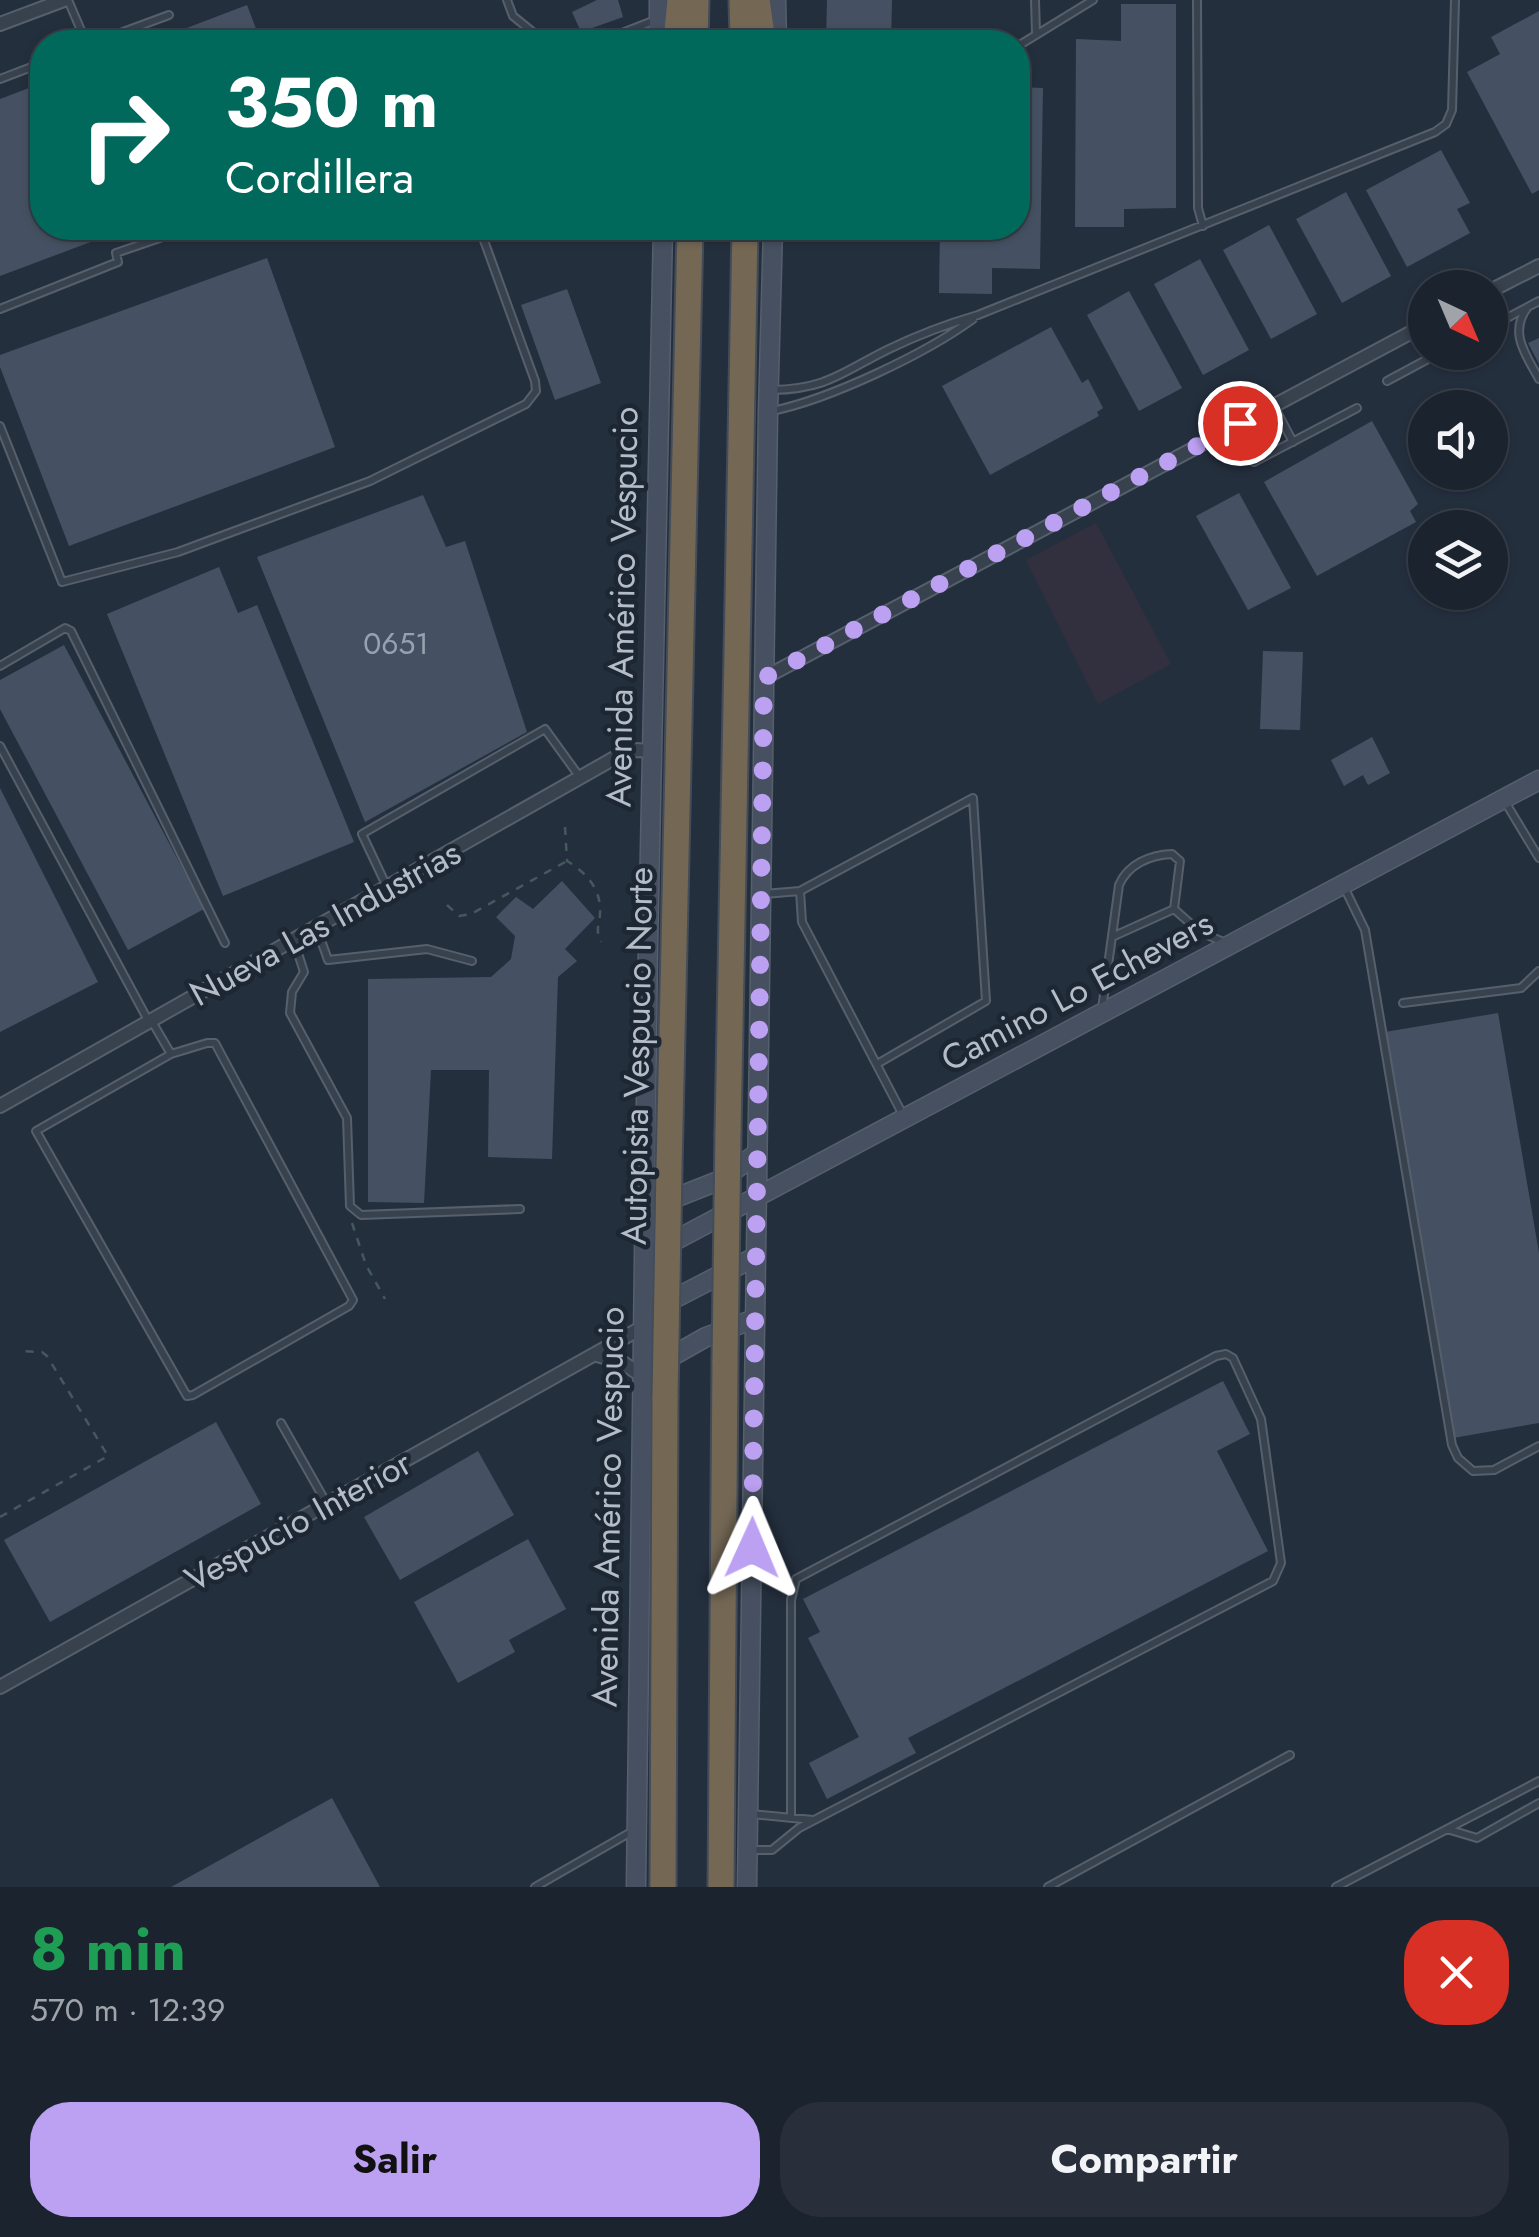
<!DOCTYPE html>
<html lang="es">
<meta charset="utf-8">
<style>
body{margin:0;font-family:Jost,sans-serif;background:#282f3a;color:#f1f3f6;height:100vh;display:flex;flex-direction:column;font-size:38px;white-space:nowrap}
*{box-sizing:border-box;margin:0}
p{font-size:32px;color:#a0a4aa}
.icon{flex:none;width:55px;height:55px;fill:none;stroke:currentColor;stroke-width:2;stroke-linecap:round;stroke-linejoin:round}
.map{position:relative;height:1887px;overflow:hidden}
.side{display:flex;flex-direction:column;background:#1b232e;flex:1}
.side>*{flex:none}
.hud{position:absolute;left:30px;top:30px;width:1000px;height:210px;border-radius:40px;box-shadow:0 2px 8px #0004,0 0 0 2px #39404a;background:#00695c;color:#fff;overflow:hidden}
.needle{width:65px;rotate:136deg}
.tools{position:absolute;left:1408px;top:270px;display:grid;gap:20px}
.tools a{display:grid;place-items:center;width:100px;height:100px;border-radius:50%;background:#1b232e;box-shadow:0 2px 8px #0004,0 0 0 2px #39404a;font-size:50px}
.pin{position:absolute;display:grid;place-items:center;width:85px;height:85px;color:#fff;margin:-42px;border:5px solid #fff;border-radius:50%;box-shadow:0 2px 10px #0007}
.me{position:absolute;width:110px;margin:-55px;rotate:1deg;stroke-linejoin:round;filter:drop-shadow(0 0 8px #0008)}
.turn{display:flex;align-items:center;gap:35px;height:210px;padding:0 30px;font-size:45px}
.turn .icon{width:130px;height:130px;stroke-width:2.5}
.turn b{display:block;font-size:70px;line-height:85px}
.round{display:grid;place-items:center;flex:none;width:105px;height:105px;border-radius:40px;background:#282f3a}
.summary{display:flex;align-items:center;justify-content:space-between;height:170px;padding:0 30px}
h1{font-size:60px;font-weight:700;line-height:75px;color:#1e9e55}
.button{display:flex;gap:20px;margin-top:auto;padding:20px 30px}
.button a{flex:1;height:115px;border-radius:40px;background:#bca0f2;color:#111;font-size:40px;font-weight:700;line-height:115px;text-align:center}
.button a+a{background:#282f3a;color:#f1f3f6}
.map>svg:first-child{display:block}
</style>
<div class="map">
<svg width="1539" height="1887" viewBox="0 0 1539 1887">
<rect width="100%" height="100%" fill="#242f3e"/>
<path fill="#32303f" d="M1096,523L1171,664L1098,704L1026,560Z"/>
<path fill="#455162" d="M597,0H618L623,17L581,32L572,12Z
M827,0H892L891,42H826Z
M1121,4H1176V208L1124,209V227H1075L1076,39L1121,41Z
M247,5L261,42H150Z
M1539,11V190L1532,194L1467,72L1500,54L1491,37Z
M42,83V228H128L0,276V99Z
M1018,87L1043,88L1040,269L992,268V294L939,293L940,228H1018Z
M1441,150L1470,203L1457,209L1470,233L1407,267L1366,190Z
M1346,192L1391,276L1342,303L1296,219Z
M1269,225L1317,314L1271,339L1223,250Z
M267,258L335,447L69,546L0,367V355Z
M1200,259L1249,350L1203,375L1154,284Z
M567,289L601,383L555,400L521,305Z
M1129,291L1182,388L1139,411L1087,315Z
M1051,327L1082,383L1088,379L1103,408L1097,412L1099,416L990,475L942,386Z
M1539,338V364L1528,343Z
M1372,421L1418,504L1410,511L1416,522L1317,576L1264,482Z
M1239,493L1291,588L1248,610L1196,516Z
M423,495L446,547L465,541L527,732L365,822L257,557Z
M219,567L238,613L257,605L354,842L223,896L107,614Z
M64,645L204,909L128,950L0,709V680Z
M1263,651L1303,652L1300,730L1260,729Z
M1372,737L1390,773L1368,785L1363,775L1344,786L1331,760Z
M0,788L98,982L0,1032Z
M562,881L595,918L565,949L577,961L558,977L552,1159L488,1157L489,1070H431L424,1203L368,1202V979L491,977L511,959L515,936L496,917L516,897L533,909Z
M1498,1013L1539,1253V1423L1453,1438L1385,1032Z
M1223,1381L1250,1434L1217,1451L1268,1551L908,1738L916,1753L827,1799L809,1763L859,1737L808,1638L820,1632L803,1599Z
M216,1422L261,1504L50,1622L4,1540Z
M478,1451L514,1515L400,1580L364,1517Z
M528,1539L566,1609L509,1640L515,1652L458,1683L414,1602Z
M332,1798L380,1887H171Z"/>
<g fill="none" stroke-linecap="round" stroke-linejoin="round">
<g stroke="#565f6c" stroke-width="10">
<path id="service" d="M68,0L86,42
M507,0L513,16L545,42
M1035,0L1036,33
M1197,0L1198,208L1203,226
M96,42L169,15
M599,42L658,19
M1018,46L1093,0
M0,79L42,63
M464,228L482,235L503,228
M1528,307C1508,332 1526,355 1539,379
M0,309L118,262L116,253L189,228
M1490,327L1539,301
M1387,381L1441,352
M772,390C828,389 842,372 889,349C918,335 947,324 978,315L1435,132L1446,124L1452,110L1455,0
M1274,406L1293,442
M772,411C830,399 925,354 973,319
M0,426L62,582L178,552L370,481L526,404L536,391L535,381L482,235
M1254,462L1357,408
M0,666L65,628L71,631L225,943
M0,746L149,1022L154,1025L171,1054
M1504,800L1539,858
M387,887L362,834L545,729L579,776
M1345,889L1365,930L1452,1445L1458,1458L1473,1471L1494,1470L1539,1446
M800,891L973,798L986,1001L877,1064
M764,894L800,891L802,922L904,1117
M317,929L328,960L427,949L472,961
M1112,937L1174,909
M294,941L304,972L292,992L290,1013L347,1118L350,1206L361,1215L520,1209
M1403,1003L1521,988L1539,971
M1102,1009L1119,885C1128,864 1150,855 1172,854L1180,861L1174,909L1200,932L1226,943
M207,1043H215L353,1300L349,1306L193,1395L187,1396L36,1131L171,1054Z
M281,1423L327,1504
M751,1814L813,1820
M1447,1829L1477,1838L1539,1803
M749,1850H772L799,1828L1273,1581L1281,1563L1261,1419L1233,1358L1226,1354L1216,1356L796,1579L791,1600V1817
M535,1887L631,1832
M1048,1887L1290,1755
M1336,1887L1539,1781"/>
</g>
<g stroke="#565f6c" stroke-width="16">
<path id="minor" d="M0,24L64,0
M1490,291L1539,266
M764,678L1425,325
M0,1106L618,756L636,750L652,751
M597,1355L622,1362L642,1376
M0,1687L643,1327"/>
</g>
<g stroke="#565f6c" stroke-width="21">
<path id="secondary" d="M776,0L777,42
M659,42V0
M660,1204L723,1179L757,1153
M661,1248L1539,780
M662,1305L755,1257
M660,1363L706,1337L754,1319
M636,1887L648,945L663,228
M747,1887L768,412L773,228"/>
</g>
<g stroke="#434c59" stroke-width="29">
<path id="motorway" d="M742,0L743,42
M757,0L763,42
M676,42L680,0
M695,42L696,0
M728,1132L745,228
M669,1168L690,228
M663,1887L665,1398
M721,1887L725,1361"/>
</g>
<path stroke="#44595c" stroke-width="2.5" stroke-dasharray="8 8" stroke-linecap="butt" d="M565,827L567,861C584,871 600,887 600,909C601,923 594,928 601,942
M447,905L459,916L471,914L567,861
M352,1223L366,1265L385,1299
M0,1517L108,1456L47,1356L42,1352L18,1351"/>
<use href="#service" stroke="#38414e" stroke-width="6"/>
<use href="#minor" stroke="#38414e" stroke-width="12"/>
<use href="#secondary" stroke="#465061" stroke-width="18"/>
<use href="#motorway" stroke="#746855" stroke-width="25"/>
<g stroke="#434c59" stroke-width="29" stroke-linecap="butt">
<path id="motorway-bridge" d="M725,1361L728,1132
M665,1398L669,1168"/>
</g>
<use href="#motorway-bridge" stroke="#746855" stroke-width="25"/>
</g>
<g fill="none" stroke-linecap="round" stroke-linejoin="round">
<path stroke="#bca0f2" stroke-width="18" stroke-dasharray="0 32.4" d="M752,1548L764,678L1240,423"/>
</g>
<g text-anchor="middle" stroke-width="9" stroke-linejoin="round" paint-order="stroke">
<g font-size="30" fill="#98a1af">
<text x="396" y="654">0651</text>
</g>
<g font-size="35" fill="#b4bcc9" stroke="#1d2633">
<text transform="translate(622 607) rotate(-89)" y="12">Avenida Américo Vespucio</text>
<text transform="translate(325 923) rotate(-29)" y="12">Nueva Las Industrias</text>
<text transform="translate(1077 991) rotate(-28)" y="12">Camino Lo Echevers</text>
<text transform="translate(637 1056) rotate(-89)" y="12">Autopista Vespucio Norte</text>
<text transform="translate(608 1507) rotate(-89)" y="12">Avenida Américo Vespucio</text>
<text transform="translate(298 1521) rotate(-29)" y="12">Vespucio Interior</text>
</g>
</g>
</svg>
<div class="tools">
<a><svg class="needle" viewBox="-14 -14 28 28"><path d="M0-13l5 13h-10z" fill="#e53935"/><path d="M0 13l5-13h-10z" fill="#a0a4aa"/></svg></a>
<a><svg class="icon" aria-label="sound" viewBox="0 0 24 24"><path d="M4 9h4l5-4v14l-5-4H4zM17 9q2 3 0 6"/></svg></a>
<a><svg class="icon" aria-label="layers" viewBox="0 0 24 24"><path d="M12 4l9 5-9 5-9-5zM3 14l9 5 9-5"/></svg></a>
</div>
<div class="pin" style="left:1240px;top:423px;background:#d93025"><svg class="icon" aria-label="arrive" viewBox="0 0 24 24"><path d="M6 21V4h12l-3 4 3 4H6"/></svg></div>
<svg class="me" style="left:752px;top:1548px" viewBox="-20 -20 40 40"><path d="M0-17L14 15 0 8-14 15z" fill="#bca0f2" stroke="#fff" stroke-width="4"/></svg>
<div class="hud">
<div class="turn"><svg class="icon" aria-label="right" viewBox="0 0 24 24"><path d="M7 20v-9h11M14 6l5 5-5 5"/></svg><div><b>350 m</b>Cordillera</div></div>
</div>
</div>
<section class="side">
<div class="summary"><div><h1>8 min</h1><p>570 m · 12:39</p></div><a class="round" style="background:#d93025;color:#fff"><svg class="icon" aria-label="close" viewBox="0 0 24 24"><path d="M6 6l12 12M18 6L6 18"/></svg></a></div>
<div class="button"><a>Salir</a><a>Compartir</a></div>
</section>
